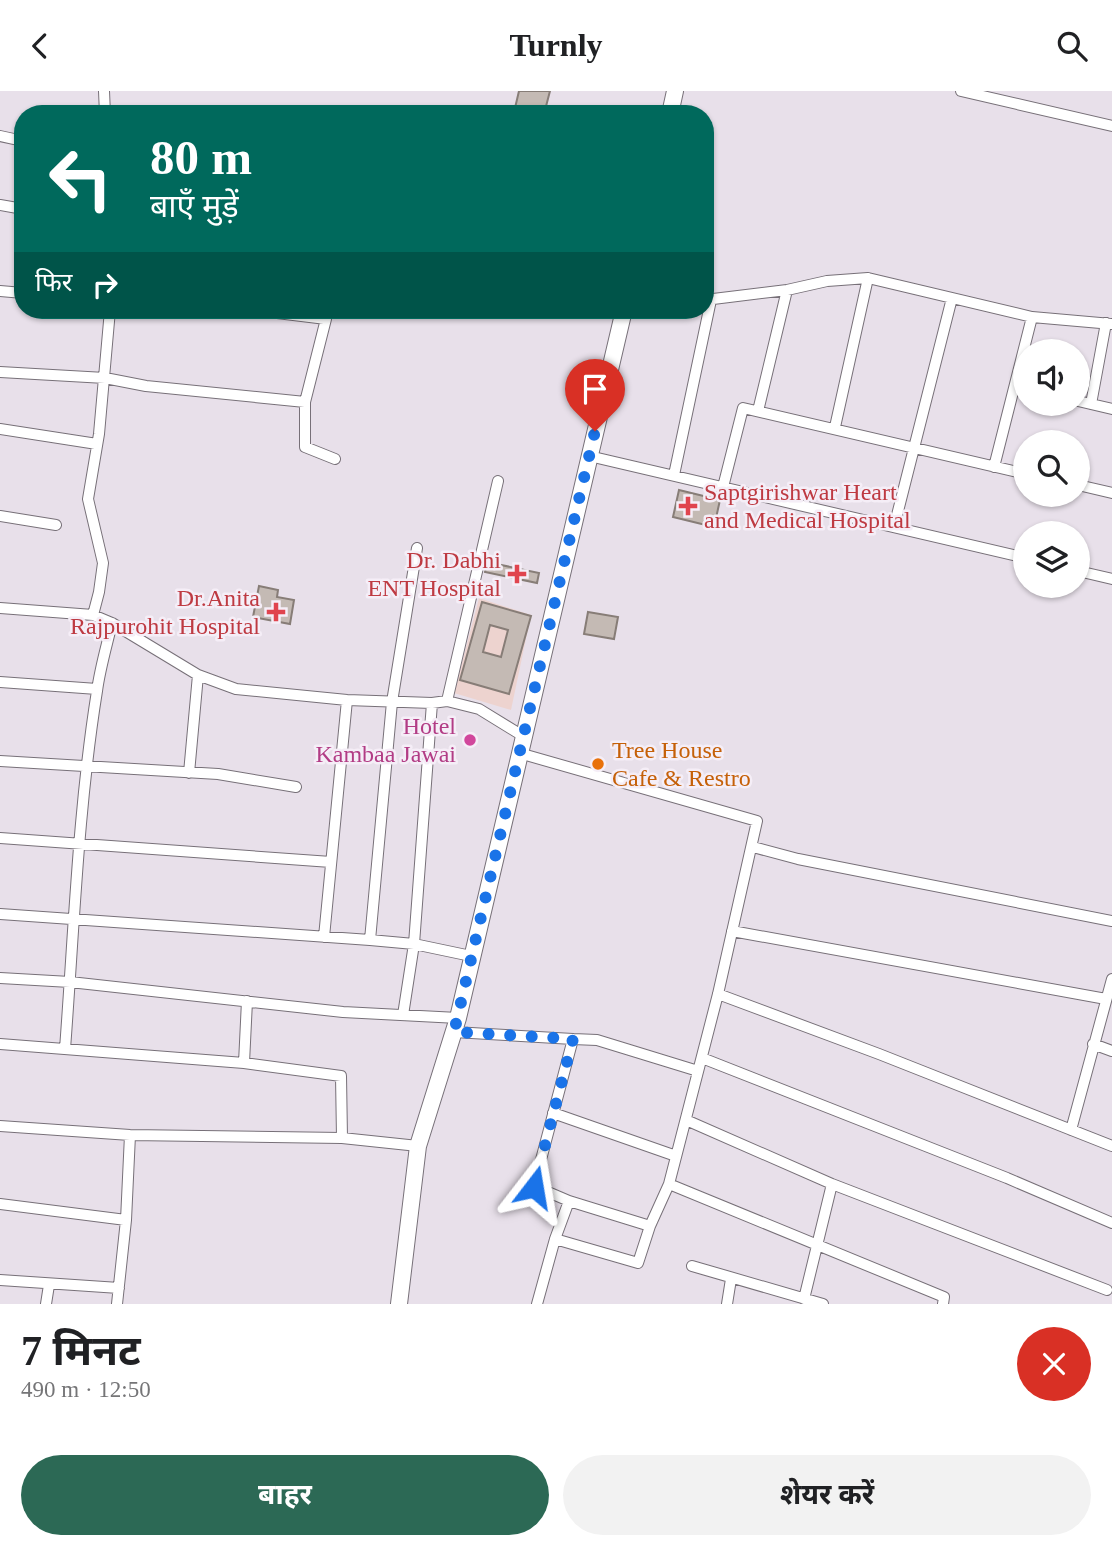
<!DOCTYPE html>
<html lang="hi">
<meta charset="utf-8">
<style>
body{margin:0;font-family:"Times New Roman","Noto Sans Devanagari",serif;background:#f2f2f2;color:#202124;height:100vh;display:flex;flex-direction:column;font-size:26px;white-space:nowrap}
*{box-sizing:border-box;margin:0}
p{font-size:23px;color:#757577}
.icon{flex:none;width:38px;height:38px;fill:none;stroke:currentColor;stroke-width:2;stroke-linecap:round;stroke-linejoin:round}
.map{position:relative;height:1213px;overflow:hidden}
.details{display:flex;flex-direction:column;background:#fff;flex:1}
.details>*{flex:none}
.banner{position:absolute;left:14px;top:14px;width:700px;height:214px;border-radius:28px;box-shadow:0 2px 5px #0004;background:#00695c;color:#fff;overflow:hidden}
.controls{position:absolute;left:1013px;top:248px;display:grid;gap:14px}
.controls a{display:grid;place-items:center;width:77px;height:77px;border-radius:50%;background:#fff;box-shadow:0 2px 5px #0004;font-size:35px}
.pin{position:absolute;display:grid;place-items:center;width:60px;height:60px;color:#fff;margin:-72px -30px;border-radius:50% 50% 50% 0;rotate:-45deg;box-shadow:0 0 7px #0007}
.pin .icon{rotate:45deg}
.me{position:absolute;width:77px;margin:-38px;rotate:14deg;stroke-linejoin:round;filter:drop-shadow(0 0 5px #0008)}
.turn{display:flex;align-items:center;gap:24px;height:147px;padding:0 21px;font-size:32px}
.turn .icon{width:91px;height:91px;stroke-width:2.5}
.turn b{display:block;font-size:49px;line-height:60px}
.then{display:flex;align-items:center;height:66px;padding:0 21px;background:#0003;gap:14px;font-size:26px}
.round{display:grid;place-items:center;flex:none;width:74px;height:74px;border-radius:37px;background:#f2f2f2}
.summary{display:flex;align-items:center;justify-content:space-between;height:119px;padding:0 21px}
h1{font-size:42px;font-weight:700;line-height:52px}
.button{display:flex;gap:14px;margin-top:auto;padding:14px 21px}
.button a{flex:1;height:80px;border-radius:42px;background:#2c6955;color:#fff;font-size:28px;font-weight:700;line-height:80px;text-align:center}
.button a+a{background:#f2f2f2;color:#202124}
header{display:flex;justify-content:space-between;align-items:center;height:91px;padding:0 21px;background:#fff;font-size:32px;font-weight:700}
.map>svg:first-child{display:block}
</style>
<header><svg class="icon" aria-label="back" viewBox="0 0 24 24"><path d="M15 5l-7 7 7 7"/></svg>Turnly<svg class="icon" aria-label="search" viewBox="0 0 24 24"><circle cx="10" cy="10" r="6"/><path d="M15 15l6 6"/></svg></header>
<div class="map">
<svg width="1112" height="1213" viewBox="0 0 1112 1213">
<rect width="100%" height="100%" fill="#e8e0ea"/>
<path fill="#edd3cf" d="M479,507L531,524L511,619L454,602Z"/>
<path fill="#c4bab4" stroke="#877d77" stroke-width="2" fill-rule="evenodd" d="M519,0H550L544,23L515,17Z
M679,399L720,409L714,436L673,426Z
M487,471L539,482L537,492L485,481Z
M259,495L278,499L277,506L294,509L290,533L253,526Z
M482,511L531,525L509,603L460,589ZM490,534L508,539L501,566L483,561Z
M588,521L618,526L614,548L584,543Z"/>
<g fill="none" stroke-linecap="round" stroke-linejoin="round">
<g stroke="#777078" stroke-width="12">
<path id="street" d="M104,0L105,23
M961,0L1112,35
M0,45L23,50
M0,114L23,118
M0,200L23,202
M705,209L787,199L827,190L868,187L1032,226L1112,233
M252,219L326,228
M326,219V228L305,311V356L335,368
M0,281L105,287L146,295L305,311
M1078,310L1112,318
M1091,313L1106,232
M758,320L787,199
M835,336L868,187
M0,338L97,353
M589,365L1026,467
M994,376L1032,226
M674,384L711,209
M1078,394L1112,402
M723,396L743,317L1026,383
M0,425L56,434
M894,436L952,207
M1078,480L1112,488
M0,517L93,524L112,532L198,584L236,598L347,609L432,612L447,610L479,618L523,645
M93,524L99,501L103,472L88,408L99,343L110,219
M0,591L97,598
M447,610L498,390
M519,662L757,730L718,903L669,1093L650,1135L638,1172L555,1148
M0,670L218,683L296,696
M189,682L198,584
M0,747L331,771
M753,756L798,768L1112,830
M0,823L370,849L414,853L471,865
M732,840L1106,908
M324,846L347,609
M370,849L392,611L417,457
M0,887L70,891L343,921L458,927
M718,903L879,963L1112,1055
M403,924L414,853L432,612
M454,941L573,948L534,1095L569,1110L650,1135
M573,948L597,949L698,980
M0,953L244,972L341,985L342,1047
M1093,953L1112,960
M65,958C74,839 78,718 97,600C100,577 107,554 112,532
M702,967L1007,1087L1112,1132
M244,972L247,910
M553,1022L676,1065
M686,1029L832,1093L1107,1199
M0,1035L130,1044L342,1047L418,1055
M1071,1039L1112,888
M669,1093L944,1206L943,1213
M0,1113L126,1129
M692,1175L823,1213
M0,1189L119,1197
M804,1208L832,1093
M46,1213L49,1194
M117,1213L126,1129L130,1044
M537,1213L555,1148L569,1110
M727,1213L731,1188"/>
</g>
<g stroke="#777078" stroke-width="18">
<path id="secondary" d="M670,23L675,0
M399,1213L418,1055L458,927L624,219"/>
</g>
<use href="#street" stroke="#fff" stroke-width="10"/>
<use href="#secondary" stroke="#fff" stroke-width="16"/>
</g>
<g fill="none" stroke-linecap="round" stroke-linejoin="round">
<path stroke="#1a73e8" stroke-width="12" stroke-dasharray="0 21.6" d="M534,1096L573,948L454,941L595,340"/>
</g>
<g fill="#e0444e" stroke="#f5eef7" stroke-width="2.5">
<path d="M684.5 404.5h7v7h7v7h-7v7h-7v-7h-7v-7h7z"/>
<path d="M513.5 472.5h7v7h7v7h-7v7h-7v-7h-7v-7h7z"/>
<path d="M272.5 510.5h7v7h7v7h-7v7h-7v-7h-7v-7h7z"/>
</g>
<circle fill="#d1479c" stroke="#f5eef7" stroke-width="2.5" cx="470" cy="649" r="7"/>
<circle fill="#e8710a" stroke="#f5eef7" stroke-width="2.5" cx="598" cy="673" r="7"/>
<g text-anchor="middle" stroke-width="5" stroke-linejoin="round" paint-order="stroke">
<g font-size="24" fill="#be3a42" stroke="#f5eef7" text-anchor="end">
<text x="704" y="409" text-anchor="start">Saptgirishwar Heart<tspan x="704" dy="28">and Medical Hospital</tspan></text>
<text x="501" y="477">Dr. Dabhi<tspan x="501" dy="28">ENT Hospital</tspan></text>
<text x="260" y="515">Dr.Anita<tspan x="260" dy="28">Rajpurohit Hospital</tspan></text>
</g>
<g font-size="24" fill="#b23c85" stroke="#f5eef7" text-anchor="end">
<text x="456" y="643">Hotel<tspan x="456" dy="28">Kambaa Jawai</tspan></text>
</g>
<g font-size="24" fill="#c56008" stroke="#f5eef7" text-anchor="start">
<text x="612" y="667">Tree House<tspan x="612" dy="28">Cafe &amp; Restro</tspan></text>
</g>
</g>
</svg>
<div class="controls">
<a><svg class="icon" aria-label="sound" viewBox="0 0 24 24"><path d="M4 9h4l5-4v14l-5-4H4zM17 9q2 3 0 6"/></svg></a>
<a><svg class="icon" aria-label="search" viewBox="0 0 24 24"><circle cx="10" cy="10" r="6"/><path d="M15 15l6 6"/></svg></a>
<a><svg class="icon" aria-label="layers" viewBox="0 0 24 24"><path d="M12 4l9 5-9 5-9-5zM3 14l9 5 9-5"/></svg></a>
</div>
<div class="pin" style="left:595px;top:340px;background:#d93025"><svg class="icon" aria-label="arrive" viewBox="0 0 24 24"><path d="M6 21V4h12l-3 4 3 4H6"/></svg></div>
<svg class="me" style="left:534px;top:1096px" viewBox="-20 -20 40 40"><path d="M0-17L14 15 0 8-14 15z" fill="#1a73e8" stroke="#fff" stroke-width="4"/></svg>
<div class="banner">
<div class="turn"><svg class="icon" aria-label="left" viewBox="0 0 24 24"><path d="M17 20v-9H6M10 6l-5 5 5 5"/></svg><div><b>80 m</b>बाएँ मुड़ें</div></div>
<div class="then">फिर<svg class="icon" aria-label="right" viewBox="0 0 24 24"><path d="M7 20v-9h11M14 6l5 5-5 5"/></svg></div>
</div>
</div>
<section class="details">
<div class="summary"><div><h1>7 मिनट</h1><p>490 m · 12:50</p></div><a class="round" style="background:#d93025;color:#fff"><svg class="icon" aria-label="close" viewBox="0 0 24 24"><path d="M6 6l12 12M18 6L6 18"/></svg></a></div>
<div class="button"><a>बाहर</a><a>शेयर करें</a></div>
</section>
